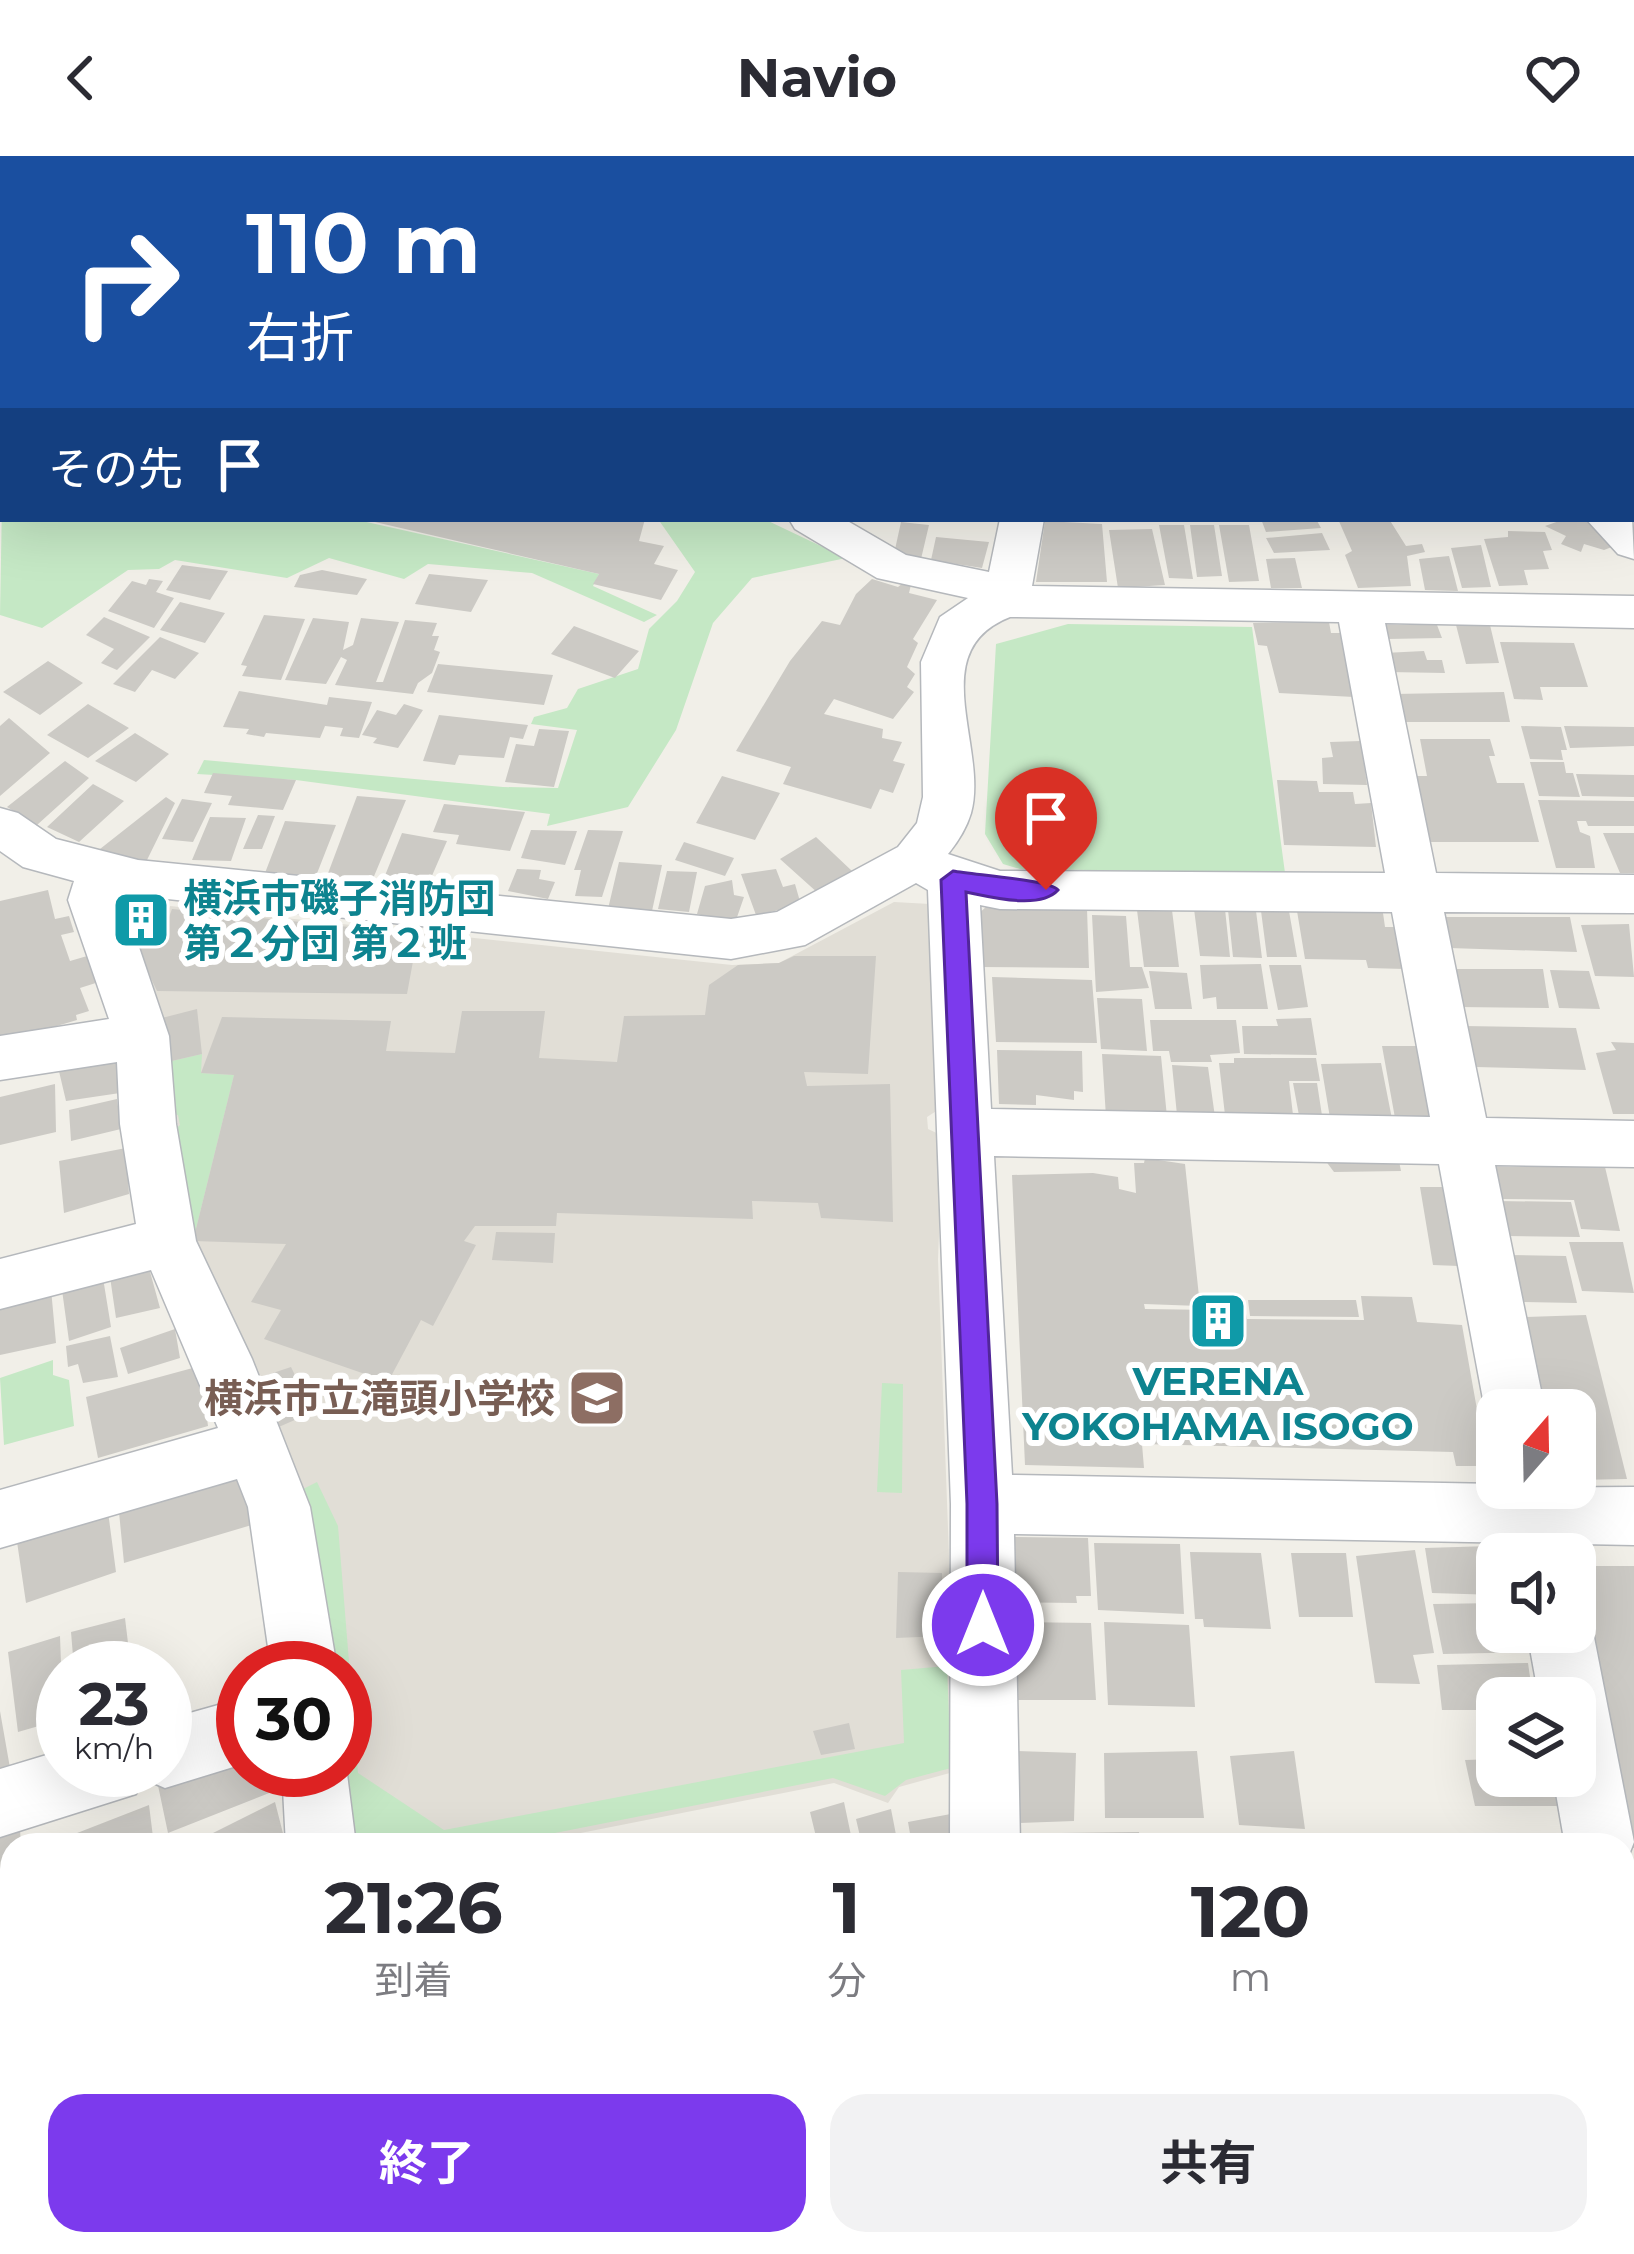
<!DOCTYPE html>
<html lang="ja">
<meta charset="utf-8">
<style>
body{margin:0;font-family:Montserrat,"Noto Sans JP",sans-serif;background:#f2f2f3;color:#2b2b33;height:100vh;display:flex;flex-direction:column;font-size:45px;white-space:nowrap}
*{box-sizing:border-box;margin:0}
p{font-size:39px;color:#7c7c81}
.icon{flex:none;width:66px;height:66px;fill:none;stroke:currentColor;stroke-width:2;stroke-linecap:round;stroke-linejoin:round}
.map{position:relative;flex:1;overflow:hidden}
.drawer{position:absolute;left:0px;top:1677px;width:1635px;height:423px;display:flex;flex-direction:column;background:#fff;border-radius:36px 36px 0 0;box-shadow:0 12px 48px #0002}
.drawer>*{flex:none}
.hud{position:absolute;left:0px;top:0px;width:1635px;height:366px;box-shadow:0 12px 48px #0002;background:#1a4fa0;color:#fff;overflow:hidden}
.needle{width:78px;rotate:20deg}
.buttons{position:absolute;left:1476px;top:1233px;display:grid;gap:24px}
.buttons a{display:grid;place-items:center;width:120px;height:120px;border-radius:24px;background:#fff;box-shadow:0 12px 48px #0002;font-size:60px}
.speed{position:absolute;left:36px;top:1485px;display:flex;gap:24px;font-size:60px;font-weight:700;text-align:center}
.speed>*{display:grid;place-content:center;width:156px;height:156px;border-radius:50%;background:#fff;box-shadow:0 12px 48px #0002;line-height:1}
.speed small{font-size:30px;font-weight:400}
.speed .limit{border:18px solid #d22;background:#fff;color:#111}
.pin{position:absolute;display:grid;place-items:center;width:102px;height:102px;color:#fff;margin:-123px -51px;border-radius:50% 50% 50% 0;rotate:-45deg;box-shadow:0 0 12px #0007}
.pin .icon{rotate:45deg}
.me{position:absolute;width:132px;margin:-66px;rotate:0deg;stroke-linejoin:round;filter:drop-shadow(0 0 9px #0008)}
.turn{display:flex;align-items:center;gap:42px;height:252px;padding:0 48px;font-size:54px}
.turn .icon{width:156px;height:156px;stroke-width:2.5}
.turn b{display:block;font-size:84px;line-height:102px}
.then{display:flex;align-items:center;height:114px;padding:0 48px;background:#0003;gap:24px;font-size:45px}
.eta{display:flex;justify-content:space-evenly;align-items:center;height:204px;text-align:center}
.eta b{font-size:72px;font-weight:700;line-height:84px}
.action{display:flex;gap:24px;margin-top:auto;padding:24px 48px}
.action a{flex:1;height:138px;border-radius:36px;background:#7c3aed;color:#fff;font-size:48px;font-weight:700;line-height:138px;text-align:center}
.action a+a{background:#f2f2f3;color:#2b2b33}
header{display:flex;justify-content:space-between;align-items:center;height:156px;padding:0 48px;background:#fff;font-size:54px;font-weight:700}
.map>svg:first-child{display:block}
</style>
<header><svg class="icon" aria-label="back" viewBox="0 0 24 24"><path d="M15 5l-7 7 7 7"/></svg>Navio<svg class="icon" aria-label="heart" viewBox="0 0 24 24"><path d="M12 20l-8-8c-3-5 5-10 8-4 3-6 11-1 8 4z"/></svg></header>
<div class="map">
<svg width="1634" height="2098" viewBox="0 0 1634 2098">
<rect width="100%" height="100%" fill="#f1efe8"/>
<path fill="#e1ded6" d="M894,746L930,748L941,952L927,961L928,973L943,980L938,1103L957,1615L899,1631L888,1647L834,1627L520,1689H334L345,1614V1512L216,1156L166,980L178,970L177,960L163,956L124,790L154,788L170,750L732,809L779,807Z"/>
<path fill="#c5e8c5" d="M3,289V363H353L599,418L593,430L657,459L644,466L532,417L428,408L404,423L329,402L287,422L175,404L159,413L128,414L42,472L0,459Z
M658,363H764L846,402L752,422L713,467L676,574L628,651L547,670L550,658L296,624L197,618L204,604L503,631L558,632L577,574L531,568L534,561L567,552L578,533L638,513L649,473L677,445L695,416Z
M1068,468L1252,471L1285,717L1020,713L1003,708L985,678L996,488Z
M202,898L201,917L234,919L193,1085L169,979L180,969L178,959L164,956L163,907Z
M53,1204V1219L69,1224L74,1270L4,1289L0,1222Z
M882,1227L903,1228L902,1337L877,1336Z
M317,1326L338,1370L358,1617L444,1674L904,1587L901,1514L947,1510L951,1612L906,1624L885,1640L833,1622L494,1689H340L345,1512H334L299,1335Z"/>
<path fill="#cccac5" d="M362,363H645L639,385L664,390L654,408L678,414L661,444L593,428L599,418Z
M1261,363H1316L1321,372L1266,376Z
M1338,363H1389L1406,390L1422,388L1425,396L1407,400L1411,430L1358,432L1345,399L1352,395Z
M1565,363H1591L1617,389L1604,394L1584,388L1581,396L1561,388L1566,380L1545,370Z
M1045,365L1102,368L1107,426H1036Z
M901,366L929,369L921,403L894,398Z
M1159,369H1184L1193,423L1169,422Z
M1190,369H1214L1222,420L1197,421Z
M1219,369H1249L1259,425L1229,426Z
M1152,373L1165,429L1118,432L1109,374Z
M1508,375L1545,376L1552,394L1543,395L1549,413L1524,414L1528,429L1499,430L1484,383L1508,381Z
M1322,377L1330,394L1274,397L1266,382Z
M936,381L989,386L982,412L931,404Z
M1481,389L1491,431L1462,432L1451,392Z
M1449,400L1458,435L1425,434L1419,403Z
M1295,402L1302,432H1271L1266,403Z
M182,409L228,415L210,444L166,434Z
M322,414L367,423L357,439L294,431L300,419Z
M429,418L488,424L471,456L415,448Z
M149,423L163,425L156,436L174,442L154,472L108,455L132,425L146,429Z
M872,423L898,431L903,427L911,429L909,437L937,444L913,483L918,487L907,511L915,518L907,531L914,536L893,563L834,543L824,558L883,573L882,582L902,586L893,605L905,608L893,637L880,633L871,653L783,628L791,611L736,595L790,505L822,465L840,469L856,438Z
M180,446L225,457L205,487L160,474Z
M264,459L305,463L281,524L242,520L247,510L241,509Z
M104,461L150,481L117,514L101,507L114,493L86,479Z
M313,462L349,466L343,494L353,489L361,462L399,466L376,526H383L405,464L437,467L432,480H439L434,494L440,496L432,517L418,527L413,538L335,529L347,504L341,501L326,528L285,524Z
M1329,466L1331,477H1341L1354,541L1279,537L1267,490L1258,489L1253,467Z
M1385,469H1437L1442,482L1387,483Z
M1456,469H1490L1499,507L1466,508Z
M574,470L639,495L615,522L551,498Z
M160,481L199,497L175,523L152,514L135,536L113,528Z
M1500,486L1574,487L1588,531H1540L1543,544L1514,543Z
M1424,495L1427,504H1442L1445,517L1388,516L1384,497Z
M48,505L83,527L40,559L3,536Z
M438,508L553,519L544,549L427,536Z
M239,535L327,549L329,541L372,546L359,582L340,580L343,572L325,570L320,582L266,577L264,581L246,578L249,573L223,571Z
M1504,536L1510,566H1401L1394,538Z
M88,548L129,572L88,602L47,579Z
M404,548L423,554L398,592L373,587L377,582L362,579L377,554L396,559Z
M439,559L528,569L523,583L510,581L504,602L459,599L455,609L423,605Z
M9,562L50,597L0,640V570Z
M1521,570L1561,571L1567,594H1561L1563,604L1530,603Z
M1564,570L1634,571V590L1570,592Z
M539,573L569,575L554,631L505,626L516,588L534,590Z
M135,577L169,598L136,626L95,605Z
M1420,583H1490L1495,600H1489L1497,627H1524L1539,686H1430L1416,620H1427Z
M1361,585L1367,629L1323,628L1322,602L1333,601L1330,586Z
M65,605L89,622L37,669L7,651Z
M1530,606H1564L1566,617H1573L1580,641L1539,640Z
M213,617L296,624L283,654L228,649L232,640L204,637Z
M1576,618L1634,619V641L1582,640Z
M722,620L780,637L755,684L696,667Z
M1277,624L1317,625L1319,636H1353L1355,648L1371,647L1376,691L1284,689Z
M93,628L124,645L79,686L47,671Z
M357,640L406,644L372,725L327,720Z
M166,641L175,647L147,704H121L100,693Z
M182,643L212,647L193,686L162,683Z
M1538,644L1634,645V670H1588L1586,665H1577L1580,676L1590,680L1595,712H1556Z
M444,648L525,656L510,695L456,688L459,679L433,676Z
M258,659L275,660L262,693H243Z
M210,661L246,662L231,705L192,704Z
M285,665L336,669L316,720L265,717Z
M531,674L577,675L565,709L521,702Z
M588,674L623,675L602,741L575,740L581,714H574Z
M402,677L447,685L428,729L384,722Z
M1603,677H1634V717H1620Z
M816,681L852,715L819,738L780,703Z
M684,686L734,702L725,720L675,704Z
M619,706L662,709L652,755L608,753Z
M517,713L541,714L539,723L555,726L548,743L508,735Z
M776,713L783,731L795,728L801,749L756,759L741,718Z
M667,715L697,716L689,756L658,753Z
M732,724L734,739L744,741L735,767L697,758L705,730Z
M48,734L55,763L69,760L74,776L61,779L70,805L94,798L102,825L80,832L89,855L76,859L77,864L50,872L51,876L0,882V745Z
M131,745L163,749L150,783L120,779Z
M987,750L1087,753L1089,812L979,811L975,761Z
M172,753L418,778L407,838L157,835L136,791L159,788Z
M1194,753H1225L1230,801L1200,800Z
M1137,754H1172L1179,811H1144Z
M1228,754L1256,755L1262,802L1233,801Z
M1261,755H1289L1297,801H1267Z
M1297,755L1383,757L1385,771H1397L1405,813L1368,812L1366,804L1305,803Z
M1092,759L1126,760L1130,811H1142L1149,832L1096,836Z
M1445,761H1570L1577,796L1449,792Z
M1629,768L1634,821L1595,820L1581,769Z
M794,800H876L868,918L804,916L807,930L890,928L893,1066L821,1062L818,1047L752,1045L753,1063L557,1057L556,1070H475L464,1085L476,1089L433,1170L421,1164L388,1226L264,1183L281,1154L251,1146L286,1088L193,1085L234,919L201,917L222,861L391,865L386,895L455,897L462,855H545L539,902L617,906L624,860L705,859L709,829L738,809L779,807Z
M1261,808L1268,853H1217L1216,841L1203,843L1200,809Z
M1269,809H1301L1308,851L1278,854Z
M1448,813H1543L1549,852L1458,851Z
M1550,814L1589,815L1600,853L1559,852Z
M1149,815L1187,817L1192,853H1155Z
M992,821L1092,824L1097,887L996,886Z
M1097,842L1142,843L1147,895L1101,893Z
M197,853L202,898L163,907L158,863Z
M1311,862L1317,899L1244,898L1242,870H1278L1276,863Z
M1150,864H1236L1240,897L1210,899L1212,906H1171L1169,895H1153Z
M1464,870L1576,872L1586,914L1476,911Z
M1611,886L1634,887V958H1613L1596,897L1616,894Z
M1382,890H1420L1432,957L1428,961L1395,962Z
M997,894L1082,895L1083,936L1074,935V944L1036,939V949L999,948Z
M116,896L120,937L66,945L58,911Z
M1102,898L1161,900L1167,961H1106Z
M1234,902H1316L1320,925H1289L1293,959H1225L1219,907H1234Z
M1381,907L1392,963L1330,962L1321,908Z
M1172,909L1208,911L1215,961L1177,959Z
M1293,927H1317L1323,966L1300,965Z
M55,928L56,976L0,989V941Z
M117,943L121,973L71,985L69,954Z
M126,992L129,1038L64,1057L59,1005Z
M1145,1002L1185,1008L1200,1150L1144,1148L1145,1153L1212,1154V1145L1244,1146L1247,1163L1364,1164L1361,1140L1412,1141L1417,1166L1462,1169L1487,1310H1456L1453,1296L1142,1288L1144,1312L1025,1309L1012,1019L1093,1017L1118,1021L1119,1033L1136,1037L1134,1007H1144Z
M1325,1004L1399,1005L1401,1015L1334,1016Z
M1496,1011H1605L1620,1075L1581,1073L1574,1044L1503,1043L1496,1038L1492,1020H1498Z
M1420,1031H1444L1459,1110L1433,1109Z
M1497,1045L1571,1046L1580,1081L1505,1080Z
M496,1076L555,1077L553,1107L492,1104Z
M1569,1086H1623L1634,1137L1582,1135Z
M1509,1099L1566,1100L1577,1147L1519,1146Z
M149,1112L160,1152L116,1162L110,1121Z
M103,1122L111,1171L69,1185L62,1134Z
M51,1133L56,1187L0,1199V1150Z
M1248,1144H1356L1359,1161L1250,1160Z
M1586,1159L1627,1323L1575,1324V1254H1546L1526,1161Z
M175,1173L180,1202L128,1218L120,1192Z
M110,1180L118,1221L83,1227L78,1208L68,1211L66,1190Z
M200,1210L208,1270L98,1302L86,1241Z
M291,1211L313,1256L265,1277L249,1225Z
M241,1306L255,1368L124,1407L118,1346Z
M107,1348L116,1416L26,1447L16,1379Z
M1011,1381L1088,1382L1091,1440H1076L1077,1447L1003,1446Z
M1094,1387L1180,1388L1184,1458L1098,1454Z
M1490,1390L1497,1397V1439L1432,1437L1425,1392Z
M1415,1394L1434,1497L1413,1499L1420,1528L1375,1527L1356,1400Z
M1190,1396L1261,1397L1271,1473L1204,1471L1203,1463H1195Z
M1291,1397H1346L1353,1461H1299Z
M1576,1410H1634V1692H1632Z
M898,1416L942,1417L943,1480L896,1482Z
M1497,1447V1476H1531L1535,1496L1443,1498L1433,1448Z
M125,1462L131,1512H74L71,1476Z
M1008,1466L1091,1467L1096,1544H1011Z
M1104,1466L1189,1469L1195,1551L1108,1549Z
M60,1480L63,1563L18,1576L8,1496Z
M1528,1507L1533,1542H1497V1554H1442L1437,1509Z
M0,1555L10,1612L0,1615Z
M849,1567L855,1593L821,1599L813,1575Z
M243,1590V1614H285L287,1630L168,1677L156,1620Z
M1017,1595L1076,1597L1074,1665L1019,1667Z
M1197,1595L1204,1662H1105L1104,1597Z
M1294,1595L1305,1673L1239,1669L1230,1600Z
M1497,1603V1620H1552L1558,1650H1475L1465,1604Z
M275,1646L286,1689H189Z
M844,1646L853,1689H818L810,1656Z
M149,1649L154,1689H74L72,1679Z
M891,1653L898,1689H862L856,1663Z
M956,1657V1689H912L908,1666Z
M20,1674L21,1689H12V1749L0,1752V1681Z
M1139,1676L1140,1689H1062L1061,1677Z
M1460,1677L1464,1689H1425L1423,1680Z
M1199,1678V1689H1157L1156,1682Z
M12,1757V1795L0,1800V1761Z
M12,1806V1939L0,1943V1840L4,1839L0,1809Z
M12,1999V2088L33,2089L0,2098V2003Z
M1623,1999L1634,2044V2079L1623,2078Z
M347,2088H421L422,2098H348Z
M447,2088H496V2095L447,2098Z
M760,2088H867V2098H760Z"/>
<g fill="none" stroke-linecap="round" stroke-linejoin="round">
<g stroke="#b5b8bc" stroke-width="3">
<path id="minor" d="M142,0H181L183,3H145Z
M497,0H535V3H497Z
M706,0H749L704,3Z
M1050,0H1088L1049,3Z
M1435,0H1473L1434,3Z
M1632,45H1634V67H1632Z
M1632,243H1634V271H1632Z
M1632,361L1634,403L1618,398L1586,363Z
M789,363H844L906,399L989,416L1000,363H1044L1032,430L1634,440V472L1385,467L1436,717L1634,719V757L1444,756L1486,962L1634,965V1011L1495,1009L1545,1254H1497V1275L1485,1254L1439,1008L994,1000L1012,1319L1497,1328V1332L1634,1331V1389L1014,1378L1020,1689H950L951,1348L928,734L916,727L805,789L731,803L121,738L169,880L176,968L196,1085L252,1203L310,1351L337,1512H271L248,1351L237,1323L0,1392V1334L218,1272L151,1114L0,1153V1103L136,1068L120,968L117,906L0,924V880L109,863L68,744L74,725L23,711L0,695V652L18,657L56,683L138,704L731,763L777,756L898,691L917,667L923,641L921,506L940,461L968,442L877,422L795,373ZM1010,461L1339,466L1385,717L1000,715L948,698C957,687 967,671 971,657C989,592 923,495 1010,461ZM980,749L1000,753L1392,756L1430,961L991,953Z
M1575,1450L1583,1454L1593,1476L1634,1686L1623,1714V1689H1565L1553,1620H1575V1542H1539L1527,1476H1575Z
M243,1542V1608L165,1632L142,1622L136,1638L0,1681V1613L63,1594V1614H165V1564Z
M345,1602L356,1689H286L282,1614H345Z
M1623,1775L1634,1780V1905L1623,1901Z
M12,1931V2005L0,2008V1934Z
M25,2088H101V2098H25Z
M282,2088H358L359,2098H283Z
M530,2088H774L778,2098H526Z"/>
</g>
<use href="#minor" fill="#fff" fill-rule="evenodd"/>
</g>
<path fill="#7c3aed" stroke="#51269a" stroke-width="3" d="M953,715C975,719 1050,724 1058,734C1040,754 991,741 966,736L997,1348L998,1469L994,1480L983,1484L972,1480L967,1469V1348L941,724Z"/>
<defs>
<g id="building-square" transform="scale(3)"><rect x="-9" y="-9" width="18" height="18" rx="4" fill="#0f9aa8" stroke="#fff"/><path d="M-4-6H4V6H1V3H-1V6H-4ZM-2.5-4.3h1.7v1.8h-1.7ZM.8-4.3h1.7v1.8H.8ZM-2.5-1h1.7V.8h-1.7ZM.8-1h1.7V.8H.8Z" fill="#fff"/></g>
<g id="school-square" transform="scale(3)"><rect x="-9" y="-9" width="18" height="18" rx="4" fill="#8d6e63" stroke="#fff"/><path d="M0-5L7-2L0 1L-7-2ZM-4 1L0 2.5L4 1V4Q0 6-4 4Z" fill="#fff"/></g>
</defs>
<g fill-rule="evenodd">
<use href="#building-square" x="141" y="764"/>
<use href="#building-square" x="1218" y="1165"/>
<use href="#school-square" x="597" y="1242"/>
</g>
<g text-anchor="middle" stroke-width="12" stroke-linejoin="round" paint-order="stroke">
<g font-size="39" font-weight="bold" fill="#0d838f" stroke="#fff" text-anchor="start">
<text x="183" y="756">横浜市磯子消防団<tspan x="183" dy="45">第２分団 第２班</tspan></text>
<text x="1218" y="1239" text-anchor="middle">VERENA<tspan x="1218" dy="45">YOKOHAMA ISOGO</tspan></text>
</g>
<g font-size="39" font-weight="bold" fill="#785e54" stroke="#fff" text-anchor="end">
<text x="555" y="1256">横浜市立滝頭小学校</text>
</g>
</g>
</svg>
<div class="buttons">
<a><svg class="needle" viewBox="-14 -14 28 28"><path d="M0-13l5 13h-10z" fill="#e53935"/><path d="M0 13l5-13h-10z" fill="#7c7c81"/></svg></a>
<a><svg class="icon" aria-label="sound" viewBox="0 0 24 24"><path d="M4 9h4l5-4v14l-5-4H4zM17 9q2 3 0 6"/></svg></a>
<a><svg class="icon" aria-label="layers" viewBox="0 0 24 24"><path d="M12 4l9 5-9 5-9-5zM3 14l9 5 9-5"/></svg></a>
</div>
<div class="speed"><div>23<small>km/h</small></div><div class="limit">30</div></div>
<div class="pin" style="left:1046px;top:734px;background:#d93025"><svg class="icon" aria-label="arrive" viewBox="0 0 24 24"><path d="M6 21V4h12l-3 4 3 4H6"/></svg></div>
<svg class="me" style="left:983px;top:1469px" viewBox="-20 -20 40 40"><circle r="17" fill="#7c3aed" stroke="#fff" stroke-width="3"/><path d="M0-11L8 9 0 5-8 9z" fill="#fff"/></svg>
<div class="hud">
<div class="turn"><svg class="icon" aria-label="right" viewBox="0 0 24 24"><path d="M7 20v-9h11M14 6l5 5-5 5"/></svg><div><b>110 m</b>右折</div></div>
<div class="then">その先<svg class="icon" aria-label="arrive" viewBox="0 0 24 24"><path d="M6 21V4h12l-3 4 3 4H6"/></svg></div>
</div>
<section class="drawer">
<div class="eta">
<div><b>21:26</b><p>到着</p></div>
<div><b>1</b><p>分</p></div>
<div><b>120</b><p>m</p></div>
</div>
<div class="action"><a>終了</a><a>共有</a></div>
</section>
</div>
